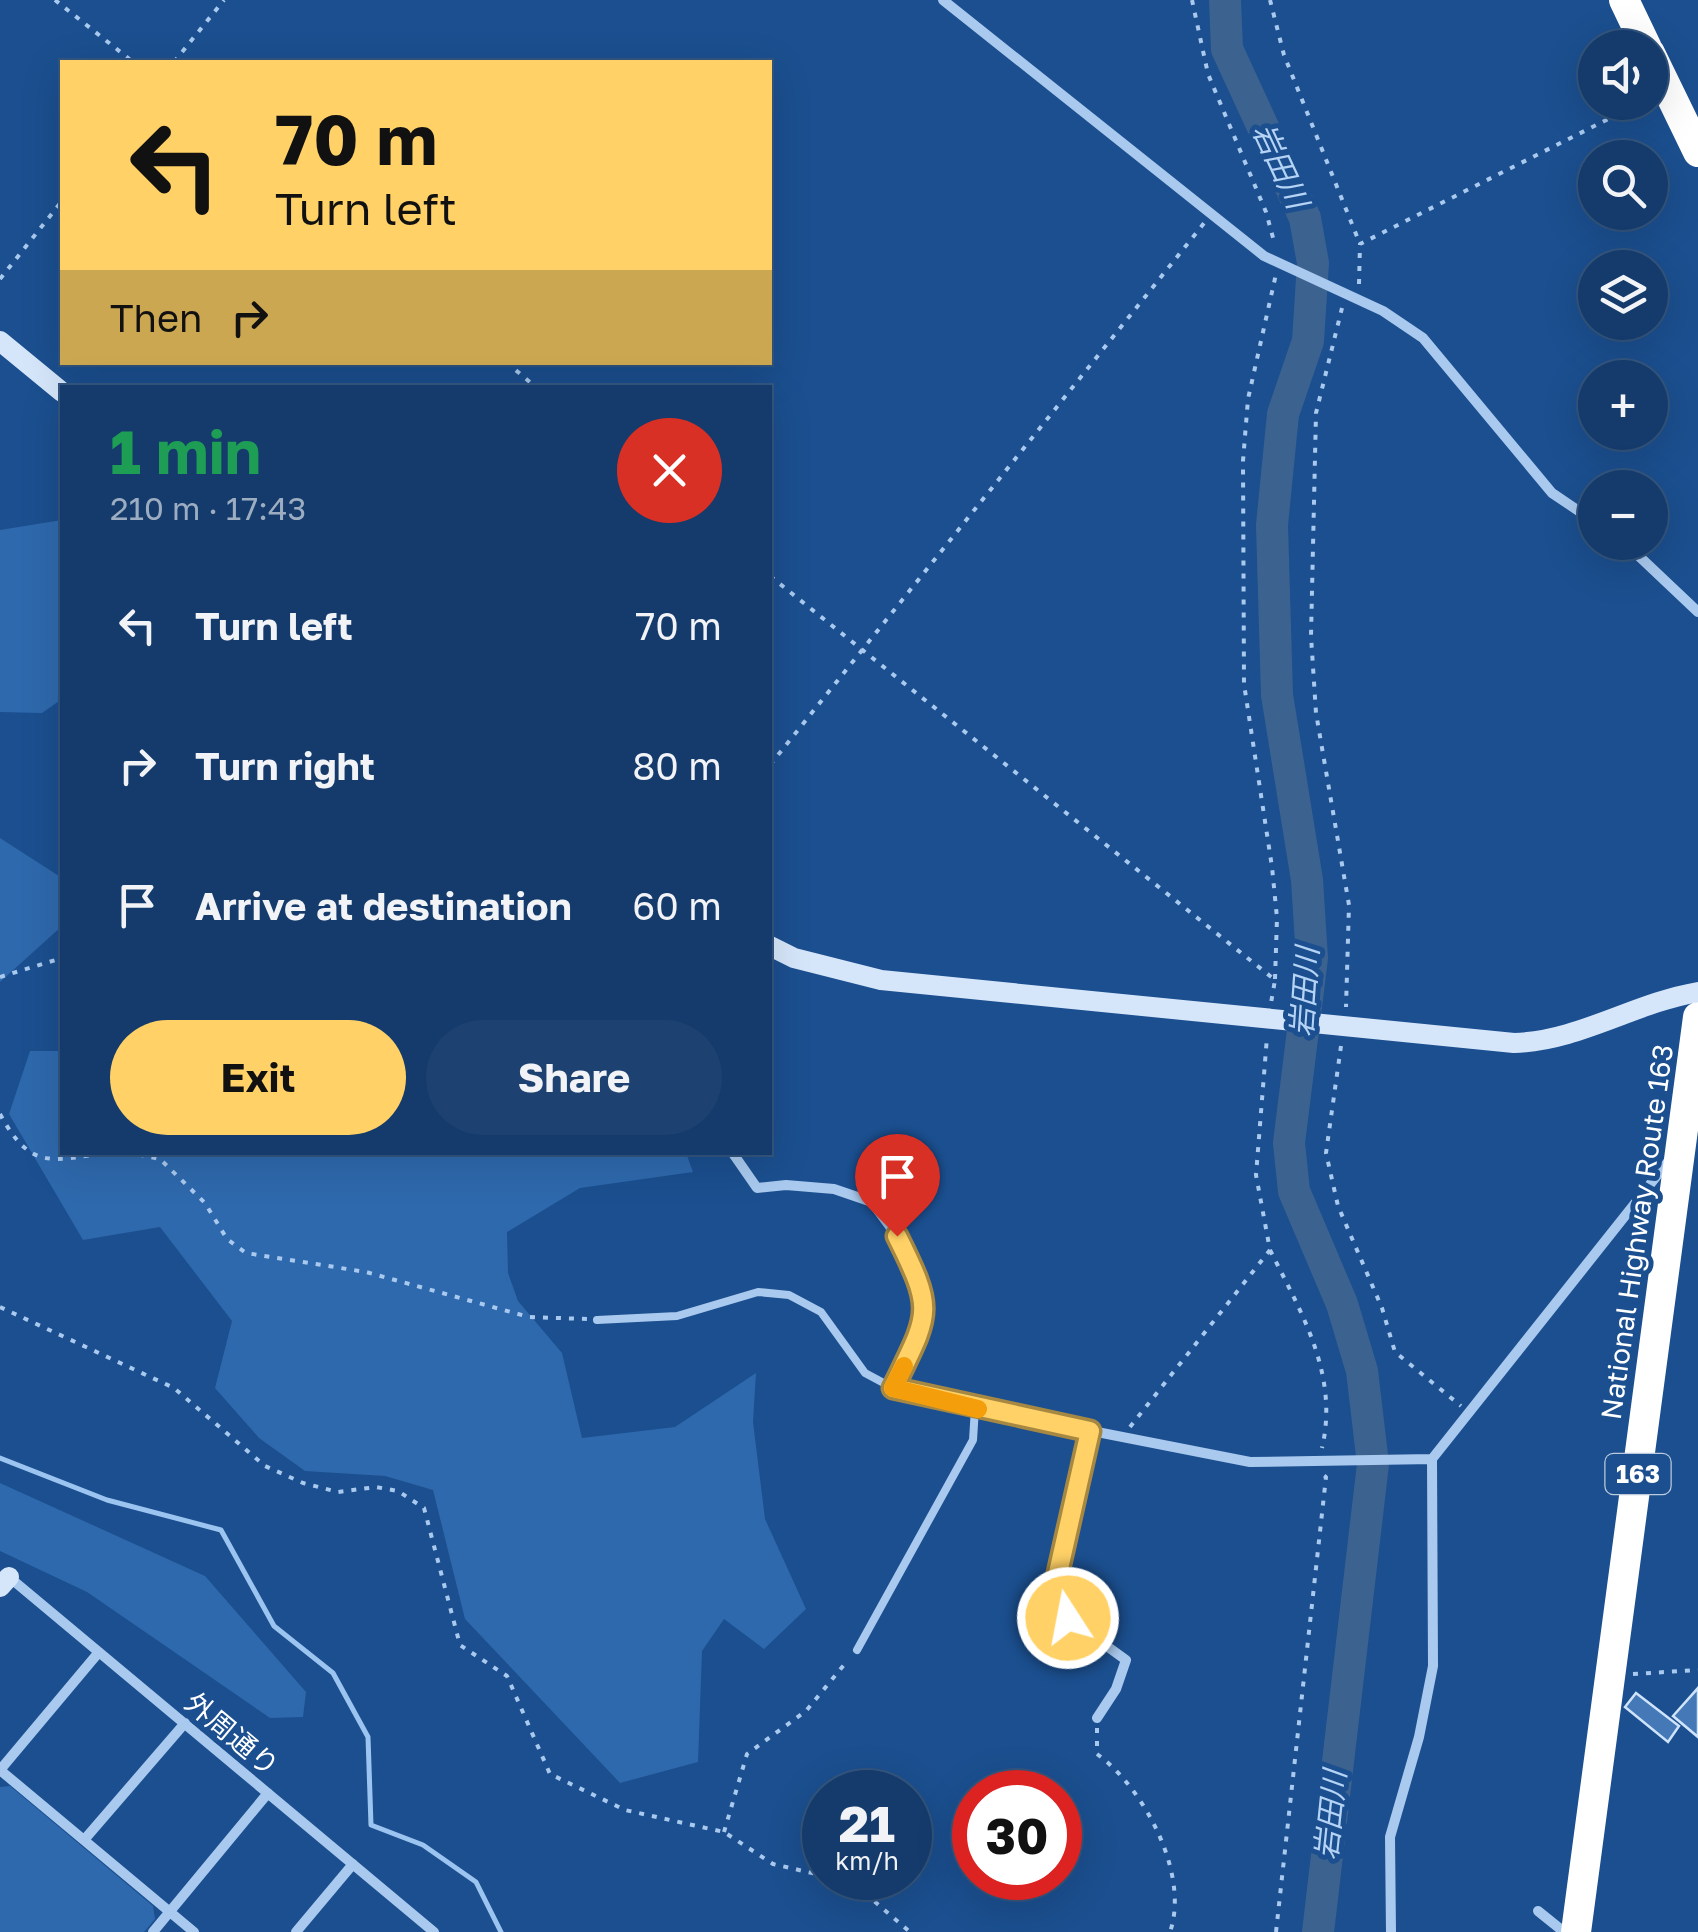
<!DOCTYPE html>
<meta charset="utf-8">
<style>
body{margin:0;font-family:"Golos Text","Noto Sans JP",sans-serif;background:#1d4271;color:#f1f3f6;height:100vh;display:flex;flex-direction:column;font-size:38px;white-space:nowrap}
*{box-sizing:border-box;margin:0}
p{font-size:32px;color:#9dadc1}
.icon{flex:none;width:55px;height:55px;fill:none;stroke:currentColor;stroke-width:2;stroke-linecap:round;stroke-linejoin:round}
.map{position:relative;flex:1;overflow:hidden}
.sheet{position:absolute;left:60px;top:385px;width:712px;height:770px;display:flex;flex-direction:column;background:#143b6b;border-radius:0px;box-shadow:0 10px 40px #0002,0 0 0 2px #33557e}
.sheet>*{flex:none}
.banner{position:absolute;left:60px;top:60px;width:712px;height:305px;border-radius:0px;box-shadow:0 10px 40px #0002,0 0 0 2px #33557e;background:#ffd166;color:#111;overflow:hidden}
.controls{position:absolute;left:1578px;top:30px;display:grid;gap:20px}
.controls a{display:grid;place-items:center;width:90px;height:90px;border-radius:50%;background:#143b6b;box-shadow:0 10px 40px #0002,0 0 0 2px #33557e;font-size:50px}
.speed{position:absolute;left:802px;top:1770px;display:flex;gap:20px;font-size:50px;font-weight:700;text-align:center}
.speed>*{display:grid;place-content:center;width:130px;height:130px;border-radius:50%;background:#143b6b;box-shadow:0 10px 40px #0002,0 0 0 2px #33557e;line-height:1}
.speed small{font-size:25px;font-weight:400}
.speed .limit{border:15px solid #d22;background:#fff;color:#111}
.pin{position:absolute;display:grid;place-items:center;width:85px;height:85px;color:#fff;margin:-102px -42px;border-radius:50% 50% 50% 0;rotate:-45deg;box-shadow:0 0 10px #0007}
.pin .icon{rotate:45deg}
.me{position:absolute;width:110px;margin:-55px;rotate:349deg;stroke-linejoin:round;filter:drop-shadow(0 0 8px #0008)}
.turn{display:flex;align-items:center;gap:35px;height:210px;padding:0 50px;font-size:45px}
.turn .icon{width:130px;height:130px;stroke-width:2.5}
.turn b{display:block;font-size:70px;line-height:85px}
.then{display:flex;align-items:center;height:95px;padding:0 50px;background:#0003;gap:20px;font-size:38px}
.round{display:grid;place-items:center;flex:none;width:105px;height:105px;border-radius:52px;background:#1d4271}
.overview{display:flex;align-items:center;justify-content:space-between;height:170px;padding:0 50px}
h1{font-size:60px;font-weight:700;line-height:75px;color:#1e9e55}
.button{display:flex;gap:20px;margin-top:auto;padding:20px 50px}
.button a{flex:1;height:115px;border-radius:60px;background:#ffd166;color:#111;font-size:40px;font-weight:700;line-height:115px;text-align:center}
.button a+a{background:#1d4271;color:#f1f3f6}
ul{padding:0;list-style:none}
li{display:flex;align-items:center;gap:30px;height:140px;padding:0 50px}
li div{flex:1}
li b{display:block;font-size:38px}
li em{font-style:normal}
.map>svg:first-child{display:block}
</style>
<div class="map">
<svg width="1698" height="1932" viewBox="0 0 1698 1932">
<rect width="100%" height="100%" fill="#1b4f8f"/>
<path fill="#2e69ad" d="M62,520V699L42,713L0,712V530Z
M0,838L62,878V926L0,982Z
M30,1051H62V1152L686,1153L693,1172L580,1188L507,1232L508,1273L518,1301L562,1353L582,1438L675,1427L756,1373L753,1422L765,1519L806,1609L764,1649L724,1619L702,1651L698,1762L620,1783L465,1619L433,1490L385,1476L305,1471L259,1438L215,1388L232,1321L160,1227L83,1240L9,1114Z
M0,1483L205,1576L306,1692L303,1717L270,1718L87,1592L0,1551Z
M10,1786L153,1906L155,1919L144,1932H0V1787Z"/>
<g fill="none" stroke-linecap="round" stroke-linejoin="round">
<path stroke="#9cc4f0" stroke-width="5" d="M0,1458L107,1500L221,1530L274,1626L333,1673L368,1737L371,1825L423,1845L476,1882L501,1932"/>
<path stroke="#3c6290" stroke-width="32" d="M1225,0L1227,49L1305,218L1313,263L1308,341L1283,414L1272,525L1277,695L1307,880L1312,958L1289,1143L1294,1191L1342,1304L1362,1371L1373,1464L1318,1932"/>
</g>
<path fill="#4478b7" stroke="#cfe3fa" stroke-width="2.5" d="M1698,1688V1737L1673,1716Z
M1636,1693L1679,1726L1668,1742L1625,1707Z"/>
<g fill="none" stroke-linecap="round" stroke-linejoin="round">
<path stroke="#a9c9ee" stroke-width="4" stroke-dasharray="5 8" stroke-linecap="butt" d="M55,0L133,62
M1192,0L1208,74L1266,212L1275,245
M1270,0L1284,55L1360,244
M174,62L224,0
M0,279L62,201
M1359,284L1360,244L1642,102
M1342,308L1316,413L1311,636L1316,713L1349,905L1346,1007
M506,362L537,388
M770,576L1275,980L1271,1003
M770,765L1205,222
M0,977L62,958
M1275,979L1277,918L1272,867L1244,684L1243,461L1248,399L1276,274
M1341,1046L1326,1153L1338,1206L1382,1308L1395,1352L1461,1406
M0,1114C31,1171 51,1161 110,1152
M126,1152L160,1159L205,1203L227,1239L246,1253L366,1272L529,1317L587,1319
M1270,1250C1302,1314 1339,1375 1322,1448
M0,1307L174,1388L265,1466L303,1483L338,1492L376,1487L398,1491L424,1508L460,1645L507,1676L550,1774L625,1810L724,1832L773,1864L825,1876
M1130,1427L1270,1250L1256,1175L1267,1037
M1633,1674L1698,1670
M1097,1728V1754C1144,1788 1190,1874 1170,1932
M724,1832L747,1754L806,1711L848,1660
M830,1878L853,1883L910,1932
M1276,1932L1326,1477L1322,1474"/>
<path stroke="#a9c9ee" stroke-width="8" d="M597,1320L677,1316L758,1292L789,1295L821,1312L865,1373L893,1388
M857,1650L973,1440L975,1408"/>
<path stroke="#a9c9ee" stroke-width="10" d="M943,0L1264,256L1383,311L1423,338L1552,493L1595,522
M1624,542L1698,612
M732,1152L757,1188L786,1185L834,1189L872,1202L897,1236L924,1289L922,1327L893,1388L975,1408L1250,1462L1432,1459
M1090,1431L1058,1573L1068,1618L1126,1660L1116,1689L1097,1718
M9,1577L434,1932
M0,1770L194,1932
M0,1770L99,1652
M84,1840L185,1723
M1538,1911L1564,1932
M153,1932L268,1793
M296,1932L353,1864
M1391,1932L1390,1837L1419,1737L1433,1666L1432,1459L1671,1158"/>
<path stroke="#d6e6fa" stroke-width="20" d="M0,341L62,392
M770,946L794,958L881,980L1514,1043C1579,1041 1634,1003 1698,992
M0,1587L9,1577"/>
<path stroke="#fff" stroke-width="30" d="M1624,0L1647,48
M1650,53L1698,152
M1576,1932L1698,1017"/>
</g>
<g fill="none" stroke-linecap="round" stroke-linejoin="round">
<g stroke="#a68842" stroke-width="25">
<path id="route" d="M897,1236C935,1312 930,1312 893,1388L1090,1431L1058,1573L1068,1618"/>
</g>
<use href="#route" stroke="#ffd166" stroke-width="18"/>
<path stroke="#f59e0b" stroke-width="18" d="M904,1366L893,1388L978,1409"/>
</g>
<g text-anchor="middle" stroke-width="10" stroke-linejoin="round" paint-order="stroke">
<rect fill="#1b4f8f" stroke="#bbcadd" stroke-width="2.5" x="1605.5" y="1454" width="65" height="40" rx="8"/>
<g font-size="25" font-weight="bold" fill="#fff">
<text x="1638" y="1483">163</text>
</g>
<g font-size="28" fill="#fff" stroke="#1b4f8f">
<text transform="translate(1637 1232) rotate(-82)" y="10">National Highway Route 163</text>
<text transform="translate(232 1734) rotate(40)" y="10">外周通り</text>
</g>
<g font-size="30" font-style="italic" fill="#b5d3f5" stroke="#1b4f8f">
<text transform="translate(1280 166) rotate(65)" y="10">岩田川</text>
<text transform="translate(1305 992) rotate(-86)" y="10">岩田川</text>
<text transform="translate(1331 1815) rotate(-84)" y="10">岩田川</text>
</g>
</g>
</svg>
<div class="controls">
<a><svg class="icon" aria-label="sound" viewBox="0 0 24 24"><path d="M4 9h4l5-4v14l-5-4H4zM17 9q2 3 0 6"/></svg></a>
<a><svg class="icon" aria-label="search" viewBox="0 0 24 24"><circle cx="10" cy="10" r="6"/><path d="M15 15l6 6"/></svg></a>
<a><svg class="icon" aria-label="layers" viewBox="0 0 24 24"><path d="M12 4l9 5-9 5-9-5zM3 14l9 5 9-5"/></svg></a>
<a>+</a>
<a>−</a>
</div>
<div class="speed"><div>21<small>km/h</small></div><div class="limit">30</div></div>
<div class="pin" style="left:897px;top:1236px;background:#d93025"><svg class="icon" aria-label="arrive" viewBox="0 0 24 24"><path d="M6 21V4h12l-3 4 3 4H6"/></svg></div>
<svg class="me" style="left:1068px;top:1618px" viewBox="-20 -20 40 40"><circle r="17" fill="#ffd166" stroke="#fff" stroke-width="3"/><path d="M0-11L8 9 0 5-8 9z" fill="#fff"/></svg>
<div class="banner">
<div class="turn"><svg class="icon" aria-label="left" viewBox="0 0 24 24"><path d="M17 20v-9H6M10 6l-5 5 5 5"/></svg><div><b>70 m</b>Turn left</div></div>
<div class="then">Then<svg class="icon" aria-label="right" viewBox="0 0 24 24"><path d="M7 20v-9h11M14 6l5 5-5 5"/></svg></div>
</div>
<section class="sheet">
<div class="overview"><div><h1>1 min</h1><p>210 m · 17:43</p></div><a class="round" style="background:#d93025;color:#fff"><svg class="icon" aria-label="close" viewBox="0 0 24 24"><path d="M6 6l12 12M18 6L6 18"/></svg></a></div>
<ul>
<li><svg class="icon" aria-label="left" viewBox="0 0 24 24"><path d="M17 20v-9H6M10 6l-5 5 5 5"/></svg><div><b>Turn left</b></div><em>70 m</em></li>
<li><svg class="icon" aria-label="right" viewBox="0 0 24 24"><path d="M7 20v-9h11M14 6l5 5-5 5"/></svg><div><b>Turn right</b></div><em>80 m</em></li>
<li><svg class="icon" aria-label="arrive" viewBox="0 0 24 24"><path d="M6 21V4h12l-3 4 3 4H6"/></svg><div><b>Arrive at destination</b></div><em>60 m</em></li>
</ul>
<div class="button"><a>Exit</a><a>Share</a></div>
</section>
</div>
